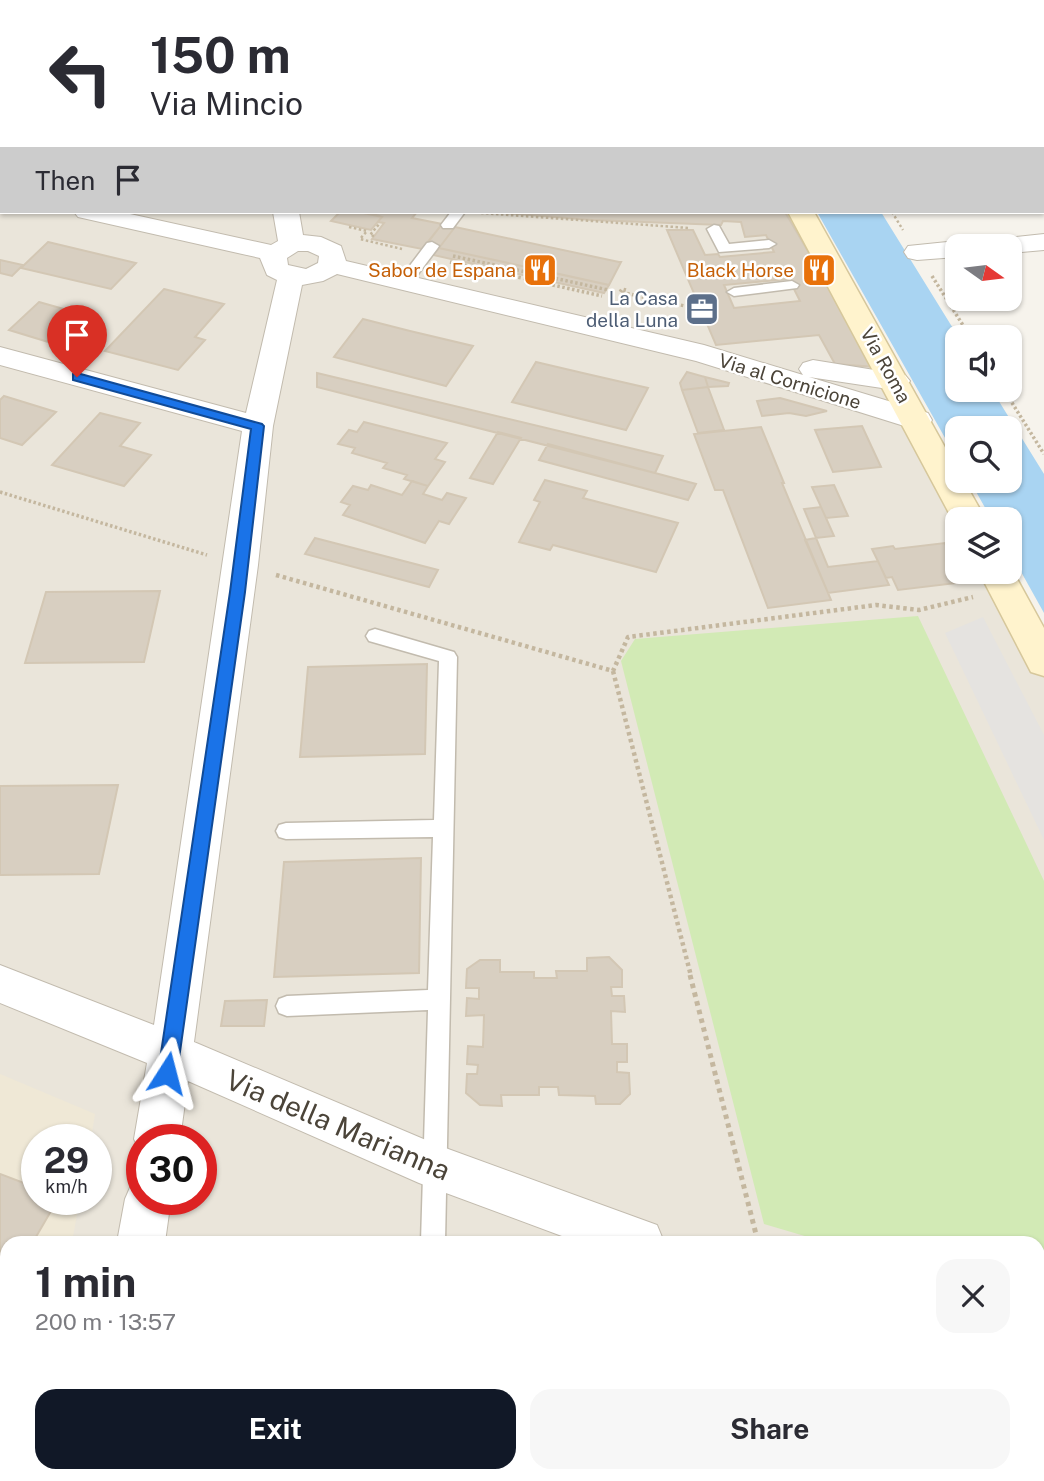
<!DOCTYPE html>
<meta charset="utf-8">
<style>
body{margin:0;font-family:"Public Sans",sans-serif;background:#f7f7f7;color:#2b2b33;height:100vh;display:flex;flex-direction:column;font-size:26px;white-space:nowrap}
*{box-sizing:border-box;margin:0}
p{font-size:23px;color:#7c7c81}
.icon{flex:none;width:38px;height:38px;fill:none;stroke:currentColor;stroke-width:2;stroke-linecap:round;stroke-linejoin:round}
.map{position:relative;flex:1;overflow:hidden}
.details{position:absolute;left:0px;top:1236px;width:1045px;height:247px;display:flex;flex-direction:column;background:#fff;border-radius:21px 21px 0 0;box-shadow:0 2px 5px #0004}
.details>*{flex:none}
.banner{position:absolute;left:0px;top:0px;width:1045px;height:214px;box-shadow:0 2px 5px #0004;background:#fff;color:#2b2b33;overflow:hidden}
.needle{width:46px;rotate:104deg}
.controls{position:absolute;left:945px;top:234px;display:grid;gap:14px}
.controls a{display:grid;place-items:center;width:77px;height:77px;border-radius:14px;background:#fff;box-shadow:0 2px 5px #0004;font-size:35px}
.speed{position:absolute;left:21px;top:1124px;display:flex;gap:14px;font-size:35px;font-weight:700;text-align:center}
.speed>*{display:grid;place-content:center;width:91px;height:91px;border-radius:50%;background:#fff;box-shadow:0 2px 5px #0004;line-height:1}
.speed small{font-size:18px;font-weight:400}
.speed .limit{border:10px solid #d22;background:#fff;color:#111}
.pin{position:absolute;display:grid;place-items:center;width:60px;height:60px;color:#fff;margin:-72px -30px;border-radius:50% 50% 50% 0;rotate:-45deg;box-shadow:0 0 7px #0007}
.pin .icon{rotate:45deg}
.me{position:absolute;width:77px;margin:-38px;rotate:9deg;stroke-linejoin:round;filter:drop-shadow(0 0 5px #0008)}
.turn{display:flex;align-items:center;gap:24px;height:147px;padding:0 35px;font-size:32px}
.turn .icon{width:91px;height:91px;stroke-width:2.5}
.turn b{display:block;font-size:49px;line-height:60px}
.then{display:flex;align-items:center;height:66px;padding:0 35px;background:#0003;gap:14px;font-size:26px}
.round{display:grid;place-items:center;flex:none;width:74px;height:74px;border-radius:21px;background:#f7f7f7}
.overview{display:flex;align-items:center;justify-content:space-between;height:119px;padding:0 35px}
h1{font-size:42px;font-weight:700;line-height:52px}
.cta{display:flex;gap:14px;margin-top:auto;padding:14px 35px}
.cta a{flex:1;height:80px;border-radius:21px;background:#111827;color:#fff;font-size:28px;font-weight:700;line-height:80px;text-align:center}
.cta a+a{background:#f7f7f7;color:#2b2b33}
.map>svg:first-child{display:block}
</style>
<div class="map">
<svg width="1044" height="1481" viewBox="0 0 1044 1481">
<rect width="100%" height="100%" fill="#f6f3ec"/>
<path fill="#eae5da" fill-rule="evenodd" d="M0,0H692L2,2V212H809L957,479V572H1009L1044,635V1481H0ZM37,1139H96V1199H37ZM142,1139H201V1199H142ZM7,1242H1038V1475H7Z"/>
<path fill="#efe8d6" d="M0,1074L95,1114L91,1139H37V1199H80L72,1242H7V1475H31L30,1481H0Z"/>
<path fill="#d2eab5" d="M918,616L1044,881V1266H1038V1242H825L764,1224L621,661L635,639Z
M1038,1332H1044V1481H547L545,1475H1038Z"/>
<path fill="#e5e3e0" d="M983,617L1044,735V840L945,633Z"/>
<path fill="#a9d4f2" d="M817,212H881L959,338L957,390H992L1044,474V613L1010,552V520H992L970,481H1010V429H957V459Z"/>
<path fill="#d8cfc1" stroke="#d3c7b4" stroke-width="2" fill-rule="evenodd" d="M340,212H359L382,217L371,230L331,221Z
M367,212H417L412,218L442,224L422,249L372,239L384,223L378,222L382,217Z
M493,212H785L876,367L835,364L819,335L716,345L667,230H693L705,255L718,254L720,257L774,252L766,235L745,237L741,222L723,221L721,225L592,220ZM789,279L800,301L734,308L724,285Z
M442,224L455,227L439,248L426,245Z
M455,227L619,262H621L609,285L439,248Z
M48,242L136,263L111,289L21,268Z
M439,248L564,275L609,285L604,293L433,255Z
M0,260L23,265L12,276L0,273Z
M164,289L224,304L195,337L205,340L178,370L105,351Z
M39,302L85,315L55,344L9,330Z
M363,319L410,331L473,346L446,386L334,357Z
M536,362L587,374L648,388L626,430L512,402Z
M687,372L705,377L708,387L682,390L680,383Z
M317,373L663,456L655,473L317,387Z
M705,377L729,383L728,386L708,387Z
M708,387L724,430L698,433L682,390Z
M4,396L56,412L22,445L0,438V400Z
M780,398L827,411L806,416L789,413L762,416L757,401Z
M100,413L140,423L120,446L151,455L124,486L52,465Z
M364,422L447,443L435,459L445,462L428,486L404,479L407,475L383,468L387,463L352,453L355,448L338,444L349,430L357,432Z
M862,426L881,467L833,472L815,430Z
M761,427L784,483H782L831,600L768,608L723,490H715L694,434Z
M498,432L521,438L493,484L470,478Z
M548,444L655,473L696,484L688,500L539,460Z
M545,480L587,491L583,498L678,523L656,572L553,545L550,550L519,542L540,502L534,500Z
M412,481L428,486L423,494L442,500L447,493L466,498L449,524L439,521L425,543L343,515L350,505L341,502L353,486L368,490L371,485L402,495Z
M834,485L848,516L826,518L812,487Z
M821,507L826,518L834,536L816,538L804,509Z
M315,538L438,570L429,587L305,554Z
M816,538L828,567L878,561L889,585L828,593L805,540Z
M945,543L957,572H960L965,582L898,590L892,577L886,578L872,549L893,546L895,549Z
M160,591L144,662L25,663L46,592Z
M427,664L425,754L300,757L308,667Z
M118,785L99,874L0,875V786Z
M421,858L419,973L274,977L284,862Z
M609,957L622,970V987H611L612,996H624L625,1012L611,1011L612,1044H627V1062H617V1072L629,1073L630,1094L620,1104H596L595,1096L559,1095L558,1087H539V1095H501L502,1106L480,1105L466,1093L467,1074H477L478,1065L467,1064L468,1046L483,1047L484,1015L466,1016L467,998L479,999V988H466L467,969L480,960H500V972H534V978H557L556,971H587V958Z
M267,1000L264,1026H221L225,1001Z
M0,1174L37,1188V1199H58L33,1242H7V1288L0,1285Z
M280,1475H388V1481H280Z"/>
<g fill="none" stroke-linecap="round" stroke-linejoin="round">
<g stroke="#c2bbae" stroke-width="3">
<path id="lane" d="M517,0H527L528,2H517Z
M2,102V112L0,113V103Z
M0,131H2V139H0Z
M451,212H465L453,228H443L441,225Z
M714,225L719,226L729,244L769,240L776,244L769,248L719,252L707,229Z
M432,242L439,246L437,249L409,286H399V280L427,243Z
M792,281L799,285L797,288L734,296L727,292L734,288Z
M375,629L454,652L457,657L445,1242H421L428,1010L287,1016L279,1013L276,1006L279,999L287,996L428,990L433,837L286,839L279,837L276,831L279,825L286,823L434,820L439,661L369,641L366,636L369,631Z
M415,1475H443V1481H415Z"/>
</g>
<g stroke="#c2bbae" stroke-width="2">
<path id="street" d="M134,0H154L133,2Z
M328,0H348L349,2H327Z
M0,25H2V39H0Z
M0,183L2,184V199H0Z
M74,212H121L271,245L278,241L273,212H299L303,235L321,237L341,246L346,261L704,345L803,375L799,369L803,363L813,360L905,375L910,381L905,387L895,390L809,377L928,413L932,420L928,427L917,430L696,361L337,274L323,281L302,285L273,426L258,565L194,1042L440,1146L657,1225L664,1242H578L419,1183L188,1081L180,1139H142V1155L134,1139L147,1063L0,1003V965L154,1025L242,431L0,365V347L246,413L277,280L267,275L260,258L78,217ZM308,251L319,256L318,263L306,269L288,265L287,258L298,251Z
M1044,234V250L1010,253V247H976L980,241Z
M957,241L969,247H957V257L917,260L908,258L904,252L908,246Z
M142,1178V1199H171L165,1242H117L125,1199L132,1183Z
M1038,1276H1044V1324H1038Z
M80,1475H132L131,1481H79Z"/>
</g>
<g stroke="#d6c79b" stroke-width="3">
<path id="secondary" d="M671,0H693L694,2H672Z
M788,212H814L957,469V481H964L986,520H957V528Z
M1010,566L1044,628V676L1031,672L979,572H1010Z"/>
</g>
<path stroke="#c4b79f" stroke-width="2.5" stroke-dasharray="2.5 2.5" stroke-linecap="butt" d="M86,2L95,0
M892,212L903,230
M481,213L689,228
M349,227L367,231L360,239L402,249
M374,236L370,235L380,223"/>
<path stroke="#c4b79f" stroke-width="3.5" stroke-dasharray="2.5 2.5" stroke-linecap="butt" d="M453,256L613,291
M450,262L602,296
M932,276L971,338
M626,290L622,289L620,292L685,306
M1004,390L1044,454
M0,492L207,555"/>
<path stroke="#c4b79f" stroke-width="4.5" stroke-dasharray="3.5 3.5" stroke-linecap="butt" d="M276,575L613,671L628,637L876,605L919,610L973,597
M613,671L691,976"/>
<path stroke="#c4b79f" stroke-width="5" stroke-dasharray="4.5 4.5" stroke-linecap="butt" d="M690,975L758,1242
M0,1307L7,1309
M707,1475L726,1481"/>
<use href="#lane" fill="#fff" fill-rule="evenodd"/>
<use href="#street" fill="#fff" fill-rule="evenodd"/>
<use href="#secondary" fill="#fff3cd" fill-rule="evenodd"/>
</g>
<path fill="#1a73e8" stroke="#114b97" stroke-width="2" d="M77,373L262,424L264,426L245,592L177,1073L174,1079L167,1082L160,1079L158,1073L230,592L251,429L73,380V374Z"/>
<defs>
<g id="restaurant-square" transform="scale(1.75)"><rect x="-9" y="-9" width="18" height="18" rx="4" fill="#e8710a" stroke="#fff"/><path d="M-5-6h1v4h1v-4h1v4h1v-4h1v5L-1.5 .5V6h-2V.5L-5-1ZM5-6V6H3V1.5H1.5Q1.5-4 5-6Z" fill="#fff"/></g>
<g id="office-square" transform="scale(1.75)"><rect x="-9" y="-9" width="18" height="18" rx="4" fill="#5c6f8a" stroke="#fff"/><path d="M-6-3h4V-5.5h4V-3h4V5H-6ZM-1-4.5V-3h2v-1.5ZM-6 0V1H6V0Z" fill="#fff"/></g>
</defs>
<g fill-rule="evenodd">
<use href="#restaurant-square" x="540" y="270"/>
<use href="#restaurant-square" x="819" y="270"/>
<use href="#office-square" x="702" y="309"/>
</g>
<g text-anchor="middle" stroke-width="5" stroke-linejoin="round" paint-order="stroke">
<g font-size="19" fill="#c56008" stroke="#fff" text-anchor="end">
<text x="516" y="277">Sabor de Espana</text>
<text x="794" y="277">Black Horse</text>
</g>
<g font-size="19" fill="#4e5e75" stroke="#fff" text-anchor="end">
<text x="678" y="305">La Casa<tspan x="678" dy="22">della Luna</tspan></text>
</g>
<g font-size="19" fill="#4b4439" stroke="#fff">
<text transform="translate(886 365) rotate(61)" y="7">Via Roma</text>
<text transform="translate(790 381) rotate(17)" y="7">Via al Cornicione</text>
</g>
<g font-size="28" fill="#4b4439" stroke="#fff">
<text transform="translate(338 1125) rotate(23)" y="10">Via della Marianna</text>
</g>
</g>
</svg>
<div class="controls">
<a><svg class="needle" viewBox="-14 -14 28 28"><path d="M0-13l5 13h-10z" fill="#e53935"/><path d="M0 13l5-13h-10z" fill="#7c7c81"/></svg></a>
<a><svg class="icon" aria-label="sound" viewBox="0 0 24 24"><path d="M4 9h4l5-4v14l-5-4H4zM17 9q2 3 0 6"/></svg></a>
<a><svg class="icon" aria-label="search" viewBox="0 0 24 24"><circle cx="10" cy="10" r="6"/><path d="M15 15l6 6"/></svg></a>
<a><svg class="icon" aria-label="layers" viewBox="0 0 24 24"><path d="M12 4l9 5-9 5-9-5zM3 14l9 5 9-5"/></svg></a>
</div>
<div class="speed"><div>29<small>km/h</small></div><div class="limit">30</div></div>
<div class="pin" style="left:77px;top:377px;background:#d93025"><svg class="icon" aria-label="arrive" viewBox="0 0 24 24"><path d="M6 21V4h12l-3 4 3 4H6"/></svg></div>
<svg class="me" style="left:167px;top:1073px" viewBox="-20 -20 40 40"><path d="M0-17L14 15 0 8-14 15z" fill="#1a73e8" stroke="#fff" stroke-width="4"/></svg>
<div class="banner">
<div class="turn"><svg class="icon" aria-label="left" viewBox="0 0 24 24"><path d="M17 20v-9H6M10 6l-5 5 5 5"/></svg><div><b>150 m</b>Via Mincio</div></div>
<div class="then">Then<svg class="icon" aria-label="arrive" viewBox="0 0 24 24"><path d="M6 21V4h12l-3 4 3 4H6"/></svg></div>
</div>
<section class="details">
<div class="overview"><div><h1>1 min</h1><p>200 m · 13:57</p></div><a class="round"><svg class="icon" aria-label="close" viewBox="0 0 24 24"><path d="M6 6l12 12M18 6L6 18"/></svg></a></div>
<div class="cta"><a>Exit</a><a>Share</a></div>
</section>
</div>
